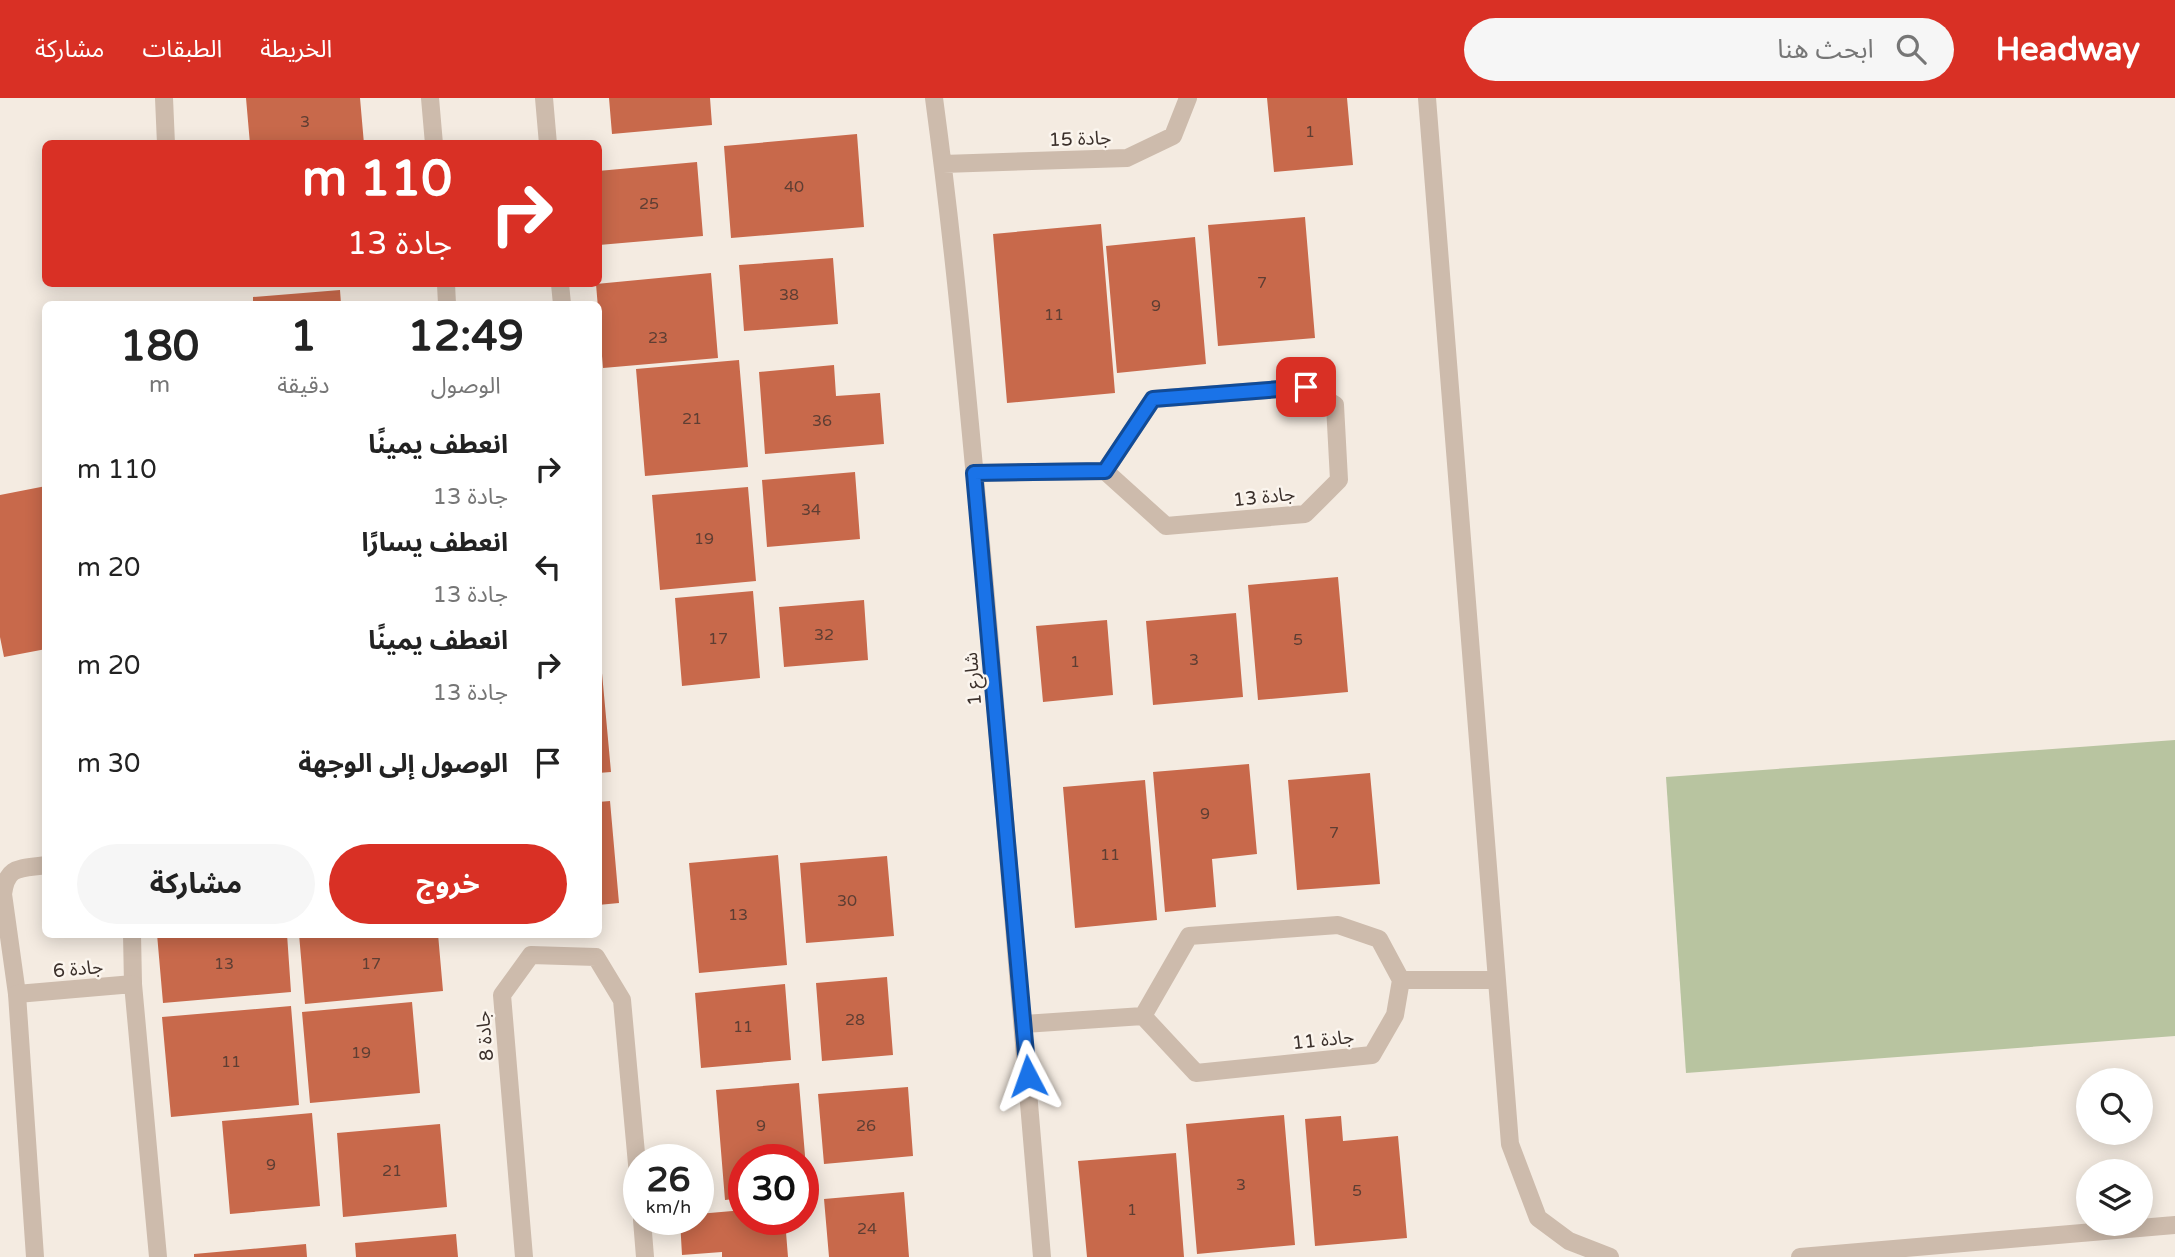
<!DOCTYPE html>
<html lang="ar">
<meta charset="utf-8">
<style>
body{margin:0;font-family:"Varela Round","Noto Sans Arabic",sans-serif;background:#f6f6f6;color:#222;direction:rtl;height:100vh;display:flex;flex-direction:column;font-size:26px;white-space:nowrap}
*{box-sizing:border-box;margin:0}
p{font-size:23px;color:#767676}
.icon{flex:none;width:38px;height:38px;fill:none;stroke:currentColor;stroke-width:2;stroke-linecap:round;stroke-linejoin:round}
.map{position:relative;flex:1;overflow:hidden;direction:ltr}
.sheet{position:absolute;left:42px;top:203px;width:560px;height:637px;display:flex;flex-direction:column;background:#fff;border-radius:10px;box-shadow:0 4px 18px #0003;direction:rtl}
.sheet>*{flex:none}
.hud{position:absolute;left:42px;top:42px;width:560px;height:147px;border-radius:10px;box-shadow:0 4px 18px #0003;direction:rtl;background:#d93025;color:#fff;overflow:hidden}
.tools{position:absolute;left:2076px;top:970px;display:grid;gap:14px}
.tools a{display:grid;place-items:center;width:77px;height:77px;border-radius:50%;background:#fff;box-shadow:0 4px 18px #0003;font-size:35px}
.speed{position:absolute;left:623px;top:1046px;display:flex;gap:14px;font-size:35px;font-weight:700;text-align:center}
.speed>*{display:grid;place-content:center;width:91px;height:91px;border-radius:50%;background:#fff;box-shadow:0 4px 18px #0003;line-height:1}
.speed small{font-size:18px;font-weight:400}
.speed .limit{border:10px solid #d22;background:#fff;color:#111}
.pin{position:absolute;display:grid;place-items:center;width:60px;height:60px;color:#fff;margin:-30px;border-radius:14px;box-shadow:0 4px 10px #0006}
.me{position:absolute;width:77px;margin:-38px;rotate:356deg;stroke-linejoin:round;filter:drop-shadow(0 0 5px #0008)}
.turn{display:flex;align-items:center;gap:24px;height:147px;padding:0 35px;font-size:32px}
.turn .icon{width:91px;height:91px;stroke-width:2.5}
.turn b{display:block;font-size:49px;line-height:60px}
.eta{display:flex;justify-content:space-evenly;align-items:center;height:119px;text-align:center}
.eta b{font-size:42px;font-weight:700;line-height:49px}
.action{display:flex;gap:14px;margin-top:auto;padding:14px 35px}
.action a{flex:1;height:80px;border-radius:42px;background:#d93025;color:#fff;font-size:28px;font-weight:700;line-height:80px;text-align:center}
.action a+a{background:#f6f6f6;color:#222}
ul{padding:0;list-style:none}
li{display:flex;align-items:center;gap:21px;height:98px;padding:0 35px}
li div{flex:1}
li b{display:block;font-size:26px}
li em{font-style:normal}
header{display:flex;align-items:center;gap:42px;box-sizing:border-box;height:98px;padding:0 35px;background:#d93025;color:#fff}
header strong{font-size:33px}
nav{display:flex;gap:38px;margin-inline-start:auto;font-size:24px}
.search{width:490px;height:63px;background:#f6f6f6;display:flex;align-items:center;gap:18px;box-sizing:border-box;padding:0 24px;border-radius:38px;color:#767676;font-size:26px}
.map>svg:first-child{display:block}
</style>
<header>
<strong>Headway</strong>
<div class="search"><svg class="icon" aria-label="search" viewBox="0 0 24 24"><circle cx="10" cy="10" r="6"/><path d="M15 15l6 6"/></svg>ابحث هنا</div>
<nav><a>الخريطة</a><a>الطبقات</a><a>مشاركة</a></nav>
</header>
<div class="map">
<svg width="2175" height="1159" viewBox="0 0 2175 1159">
<rect width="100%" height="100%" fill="#f4ebe1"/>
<path fill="#b8c4a0" d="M2175,642V938L1686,975L1666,679Z"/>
<path fill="#c8694b" d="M246,0H360L364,46H250Z
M609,0H710L712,27L612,36Z
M1267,0H1347L1353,67L1274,74Z
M857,36L864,129L731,140L724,48Z
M697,64L703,138L599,147L598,73Z
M1305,119L1315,240L1218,248L1208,127Z
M1101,126L1115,295L1007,305L993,136Z
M1195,139L1206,266L1117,275L1106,148Z
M833,160L838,226L744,233L739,167Z
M711,175L718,260L603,270L596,186Z
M340,192L341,206H253V199Z
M739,262L748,369L645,378L636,271Z
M834,267L836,298L880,295L884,346L765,356L759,274Z
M855,374L860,441L767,449L762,382Z
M46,388V551L4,559L0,539V397Z
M748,389L756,483L660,492L652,397Z
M1338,479L1348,594L1258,602L1248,487Z
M753,493L760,580L682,588L675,500Z
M864,502L868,562L784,569L779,509Z
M1236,515L1243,599L1153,607L1146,523Z
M1107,522L1113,597L1043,604L1036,528Z
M598,553H600L611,674L598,675Z
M1249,666L1257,756L1212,761L1216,809L1165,814L1153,674Z
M1370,675L1380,786L1297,792L1288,682Z
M1145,682L1157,822L1075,830L1063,689Z
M610,703L619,805L598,807V704Z
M778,757L787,867L699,875L689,765Z
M887,758L894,838L806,845L800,765Z
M157,836H287L291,894L163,905Z
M299,836H438L443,893L305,906Z
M887,879L893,957L822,963L816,885Z
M785,886L791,962L701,970L695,895Z
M412,904L420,995L310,1005L302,914Z
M291,908L299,1007L171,1019L162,919Z
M799,985L808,1094L803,1095V1062H744V1100L725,1102L716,992Z
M908,989L913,1058L824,1066L818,996Z
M312,1015L320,1108L230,1116L222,1023Z
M1284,1017L1295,1147L1197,1156L1186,1026Z
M1341,1018L1343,1043L1398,1038L1407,1140L1315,1148L1305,1021Z
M440,1026L447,1109L343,1119L337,1035Z
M1176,1055L1184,1159H1087L1078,1063Z
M904,1094L909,1159H829L824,1101Z
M744,1112V1122H785L788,1159H722V1154L682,1157L680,1122H698V1116Z
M456,1136L458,1159H356L355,1145Z
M306,1146L307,1159H194V1156Z"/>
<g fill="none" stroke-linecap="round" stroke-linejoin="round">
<path stroke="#cdbbac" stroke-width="18" d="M164,0L166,46
M132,836L133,886
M17,896L3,796C7,767 20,771 46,767"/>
<path stroke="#cdbbac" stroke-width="18" d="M430,0L434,46
M544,0L548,46
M934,0C956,162 970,326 985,489C1005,712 1024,935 1042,1159
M1427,0L1510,1046L1538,1120L1569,1143L1610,1159
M943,66L1127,60L1173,38L1188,0
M446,186L447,206
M560,186L562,206
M974,375L1105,373L1166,428L1305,416L1339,382L1335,307L1306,289L1153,301L1105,373
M1338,827L1379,841L1401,882L1395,917L1372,957L1196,975L1143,918L1189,838Z
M1401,882H1497
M1024,926L1143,918
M642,1122L645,1159
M35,1159L17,896L133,886L158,1159
M524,1159L502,897L531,857L596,859L622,902L639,1088
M1800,1159L2175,1127"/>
</g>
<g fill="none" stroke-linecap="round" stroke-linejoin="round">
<g stroke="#114b97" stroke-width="18">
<path id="route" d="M1028,978L974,375L1105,373L1153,301L1306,289"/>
</g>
<use href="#route" stroke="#1a73e8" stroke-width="12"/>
</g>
<g text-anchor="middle" stroke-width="5" stroke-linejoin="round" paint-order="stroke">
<g font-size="16" fill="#5e3e33">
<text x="305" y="29">3</text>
<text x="1310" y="39">1</text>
<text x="794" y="94">40</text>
<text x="649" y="111">25</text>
<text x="1262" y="190">7</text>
<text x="789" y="202">38</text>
<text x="1156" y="213">9</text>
<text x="1054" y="222">11</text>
<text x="658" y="245">23</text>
<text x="692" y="326">21</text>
<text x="822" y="328">36</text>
<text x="811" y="417">34</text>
<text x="704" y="446">19</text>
<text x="824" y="542">32</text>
<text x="718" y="546">17</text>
<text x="1298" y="547">5</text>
<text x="1194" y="567">3</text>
<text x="1075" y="569">1</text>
<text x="1205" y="721">9</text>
<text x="1334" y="740">7</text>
<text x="1110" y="762">11</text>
<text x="847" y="808">30</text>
<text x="738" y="822">13</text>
<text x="224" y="871">13</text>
<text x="371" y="871">17</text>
<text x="855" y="927">28</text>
<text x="743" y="934">11</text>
<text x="361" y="960">19</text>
<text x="231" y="969">11</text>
<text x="761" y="1033">9</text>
<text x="866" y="1033">26</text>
<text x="271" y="1072">9</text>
<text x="392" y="1078">21</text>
<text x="1241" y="1092">3</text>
<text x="1357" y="1098">5</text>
<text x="1132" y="1117">1</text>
<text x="867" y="1136">24</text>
</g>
<g font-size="19" fill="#3b302b" stroke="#fbf5ee">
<text transform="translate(1080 40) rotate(-2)" y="7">جادة 15</text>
<text transform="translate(1264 398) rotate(-6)" y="7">جادة 13</text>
<text transform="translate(972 581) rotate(-95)" y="7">شارع 1</text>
<text transform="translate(78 870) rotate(-5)" y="7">جادة 6</text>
<text transform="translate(484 938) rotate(-95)" y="7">جادة 8</text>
<text transform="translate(1323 941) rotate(-6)" y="7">جادة 11</text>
</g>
</g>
</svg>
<div class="tools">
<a><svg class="icon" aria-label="search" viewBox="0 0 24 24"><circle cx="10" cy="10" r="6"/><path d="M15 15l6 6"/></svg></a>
<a><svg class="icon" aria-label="layers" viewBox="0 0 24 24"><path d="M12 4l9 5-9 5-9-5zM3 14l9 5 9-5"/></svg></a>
</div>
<div class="speed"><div>26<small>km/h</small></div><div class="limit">30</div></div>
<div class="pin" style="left:1306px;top:289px;background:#d93025"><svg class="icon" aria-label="arrive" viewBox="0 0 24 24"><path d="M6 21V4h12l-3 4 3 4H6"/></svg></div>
<svg class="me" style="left:1028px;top:978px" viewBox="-20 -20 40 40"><path d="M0-17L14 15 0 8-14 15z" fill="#1a73e8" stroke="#fff" stroke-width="4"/></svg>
<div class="hud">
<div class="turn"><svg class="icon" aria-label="right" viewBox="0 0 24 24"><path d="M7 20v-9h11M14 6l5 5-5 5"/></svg><div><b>110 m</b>جادة 13</div></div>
</div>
<section class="sheet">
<div class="eta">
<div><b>12:49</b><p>الوصول</p></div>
<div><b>1</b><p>دقيقة</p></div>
<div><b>180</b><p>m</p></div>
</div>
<ul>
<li><svg class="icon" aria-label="right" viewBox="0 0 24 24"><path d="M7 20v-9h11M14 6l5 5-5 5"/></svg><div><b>انعطف يمينًا</b><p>جادة 13</p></div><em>110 m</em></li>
<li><svg class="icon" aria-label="left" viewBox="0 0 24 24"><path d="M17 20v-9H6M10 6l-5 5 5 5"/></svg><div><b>انعطف يسارًا</b><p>جادة 13</p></div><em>20 m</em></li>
<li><svg class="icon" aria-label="right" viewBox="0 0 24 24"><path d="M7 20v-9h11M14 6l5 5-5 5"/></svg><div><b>انعطف يمينًا</b><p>جادة 13</p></div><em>20 m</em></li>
<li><svg class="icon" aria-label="arrive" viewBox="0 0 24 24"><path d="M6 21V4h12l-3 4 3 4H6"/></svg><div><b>الوصول إلى الوجهة</b></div><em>30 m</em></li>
</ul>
<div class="action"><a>خروج</a><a>مشاركة</a></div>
</section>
</div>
